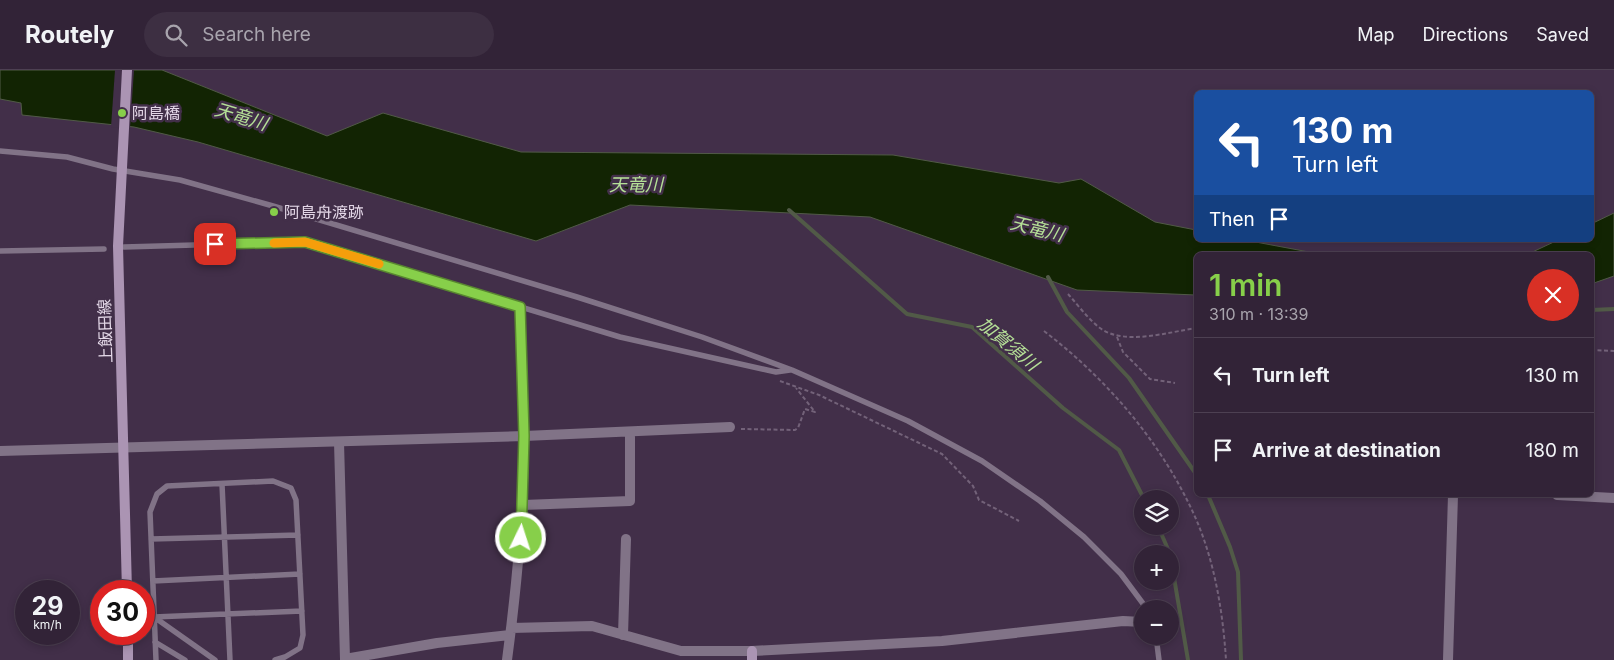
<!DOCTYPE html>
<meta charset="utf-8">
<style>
body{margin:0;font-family:Inter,"Noto Sans JP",sans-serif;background:#3d2f42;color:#f1f3f6;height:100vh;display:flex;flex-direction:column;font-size:19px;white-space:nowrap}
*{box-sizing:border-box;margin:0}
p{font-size:16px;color:#a8a4ad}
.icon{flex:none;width:28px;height:28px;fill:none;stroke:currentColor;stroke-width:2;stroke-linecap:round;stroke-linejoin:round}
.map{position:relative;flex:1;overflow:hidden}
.panel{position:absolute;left:1194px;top:182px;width:400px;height:245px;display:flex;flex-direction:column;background:#322337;border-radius:8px;box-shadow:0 2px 8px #0003,0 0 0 1px #4d4052}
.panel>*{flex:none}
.banner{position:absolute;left:1194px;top:20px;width:400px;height:152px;border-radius:8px;box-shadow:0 2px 8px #0003,0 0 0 1px #4d4052;background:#1a4fa0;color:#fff;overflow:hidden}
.controls{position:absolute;left:1134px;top:420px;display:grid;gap:10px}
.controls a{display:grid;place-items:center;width:45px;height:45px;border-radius:50%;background:#322337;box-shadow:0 2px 8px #0003,0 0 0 1px #4d4052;font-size:25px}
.speed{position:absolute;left:15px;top:510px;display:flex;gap:10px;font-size:25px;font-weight:700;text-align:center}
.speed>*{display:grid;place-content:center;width:65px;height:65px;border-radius:50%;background:#322337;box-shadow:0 2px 8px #0003,0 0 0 1px #4d4052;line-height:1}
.speed small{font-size:12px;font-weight:400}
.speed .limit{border:8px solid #d22;background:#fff;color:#111}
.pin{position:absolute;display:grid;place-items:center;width:42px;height:42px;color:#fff;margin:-21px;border-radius:10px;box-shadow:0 2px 8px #0006}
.me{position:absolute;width:55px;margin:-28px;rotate:4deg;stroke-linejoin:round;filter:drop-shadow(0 0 4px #0008)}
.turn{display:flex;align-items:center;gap:18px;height:105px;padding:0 15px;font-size:22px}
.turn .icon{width:65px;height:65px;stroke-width:2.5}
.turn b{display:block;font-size:35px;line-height:42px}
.then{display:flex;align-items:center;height:48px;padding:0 15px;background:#0003;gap:10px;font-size:19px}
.round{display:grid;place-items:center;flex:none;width:52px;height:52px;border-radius:26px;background:#3d2f42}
.overview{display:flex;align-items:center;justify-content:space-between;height:85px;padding:0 15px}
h1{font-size:30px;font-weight:600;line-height:38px;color:#87cf4a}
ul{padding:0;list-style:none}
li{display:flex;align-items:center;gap:15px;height:75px;padding:0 15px;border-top:1px solid #4d4052}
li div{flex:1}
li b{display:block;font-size:19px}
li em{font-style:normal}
header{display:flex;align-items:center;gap:30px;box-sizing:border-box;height:70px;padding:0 25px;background:#322337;border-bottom:1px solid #4d4052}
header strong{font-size:24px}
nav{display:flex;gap:28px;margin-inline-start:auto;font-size:18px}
.search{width:350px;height:45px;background:#3d2f42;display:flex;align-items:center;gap:12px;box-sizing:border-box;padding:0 18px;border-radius:28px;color:#a8a4ad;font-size:19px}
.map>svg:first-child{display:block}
</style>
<header>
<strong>Routely</strong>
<div class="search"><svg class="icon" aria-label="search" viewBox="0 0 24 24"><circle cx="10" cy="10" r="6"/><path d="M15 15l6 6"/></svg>Search here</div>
<nav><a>Map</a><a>Directions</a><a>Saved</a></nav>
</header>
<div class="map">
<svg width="1614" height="590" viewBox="0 0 1614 590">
<rect width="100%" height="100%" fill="#422f49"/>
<path fill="#122403" stroke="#515a47" d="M0,0H162L327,66L383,43L521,82L893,85L1059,113L1081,109L1155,152L1196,160V170H1245L1325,185H1196V225L1077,220L870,147L630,135L536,171L198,72L134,57L22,45L21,33L0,29Z
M1614,143V206L1591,214V185H1526L1558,170H1591V154Z"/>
<path fill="#422f49" d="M115,0H134L130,59L111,57Z"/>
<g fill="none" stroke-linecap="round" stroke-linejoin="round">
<path stroke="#515a47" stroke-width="4" d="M789,140L907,244L972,257L1063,338L1119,380L1144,429
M1048,207L1067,242L1129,308L1196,404
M1591,240L1614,239
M1208,425L1230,477L1238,502L1241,590
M1158,456L1170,484
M1170,484L1188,590"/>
<path stroke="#736279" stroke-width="2" stroke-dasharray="4 2.5" stroke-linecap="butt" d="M1068,224C1078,235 1088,249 1100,258C1124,276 1169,262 1196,258
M1044,261C1108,310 1163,374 1196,449C1215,493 1223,543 1226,590
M1117,267L1123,282L1150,309L1175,313
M1591,280L1614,281
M780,311L819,325L942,384L973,416L979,430L1019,451
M741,359L795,360L798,358L805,339L815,342L796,318"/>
<path stroke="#817387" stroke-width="5.5" d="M0,81L67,87L113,99L180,110L273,136L577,227L702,267L792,300L908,351L982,391L1040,431L1084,467L1121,504L1147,539
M124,177L305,172L620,267L776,302L790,300
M0,181L104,179
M520,237L524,366
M222,414L230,590
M151,469L298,465
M153,511L300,504
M154,547L302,541
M154,547L215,590
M1156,566L1159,590
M155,572L185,590
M156,590L150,442L157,424L167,416L273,411L291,418L296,430L303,565L300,578L285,587L275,590"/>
<path stroke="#817387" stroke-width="10" d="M339,372L345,589L437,573L510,565
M0,381L524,366L730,357
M1557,425L1614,428
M523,435L630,431V363
M511,558L592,556L681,581H752L942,571L1123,551L1142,552
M623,565L626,469
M507,590C517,515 524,442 524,366
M1448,590L1453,425"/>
<path stroke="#ab94b3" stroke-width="10" d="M127,521L118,176L127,0
M128,564V590
M752,590V581"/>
</g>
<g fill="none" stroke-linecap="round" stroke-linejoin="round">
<g stroke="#588730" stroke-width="12">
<path id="route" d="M215,174L305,172L520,237L524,366L521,468"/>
</g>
<use href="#route" stroke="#87cf4a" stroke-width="9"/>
<path stroke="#f59e0b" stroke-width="9" d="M274,173L305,172L379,194"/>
</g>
<g fill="#87cf4a" stroke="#422f49" stroke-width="2">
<circle cx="122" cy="43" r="5"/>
<circle cx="274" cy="142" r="5"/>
</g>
<g text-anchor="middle" stroke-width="5" stroke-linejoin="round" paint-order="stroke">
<g font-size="16" fill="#e3d7e7" stroke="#422f49" text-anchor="start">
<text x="132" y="49">阿島橋</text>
<text x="284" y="148">阿島舟渡跡</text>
</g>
<g font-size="16" fill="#e3d7e7" stroke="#422f49">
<text transform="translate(105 261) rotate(-92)" y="6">上飯田線</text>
</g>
<g font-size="18" font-style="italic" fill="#b5e097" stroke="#422f49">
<text transform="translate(241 47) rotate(17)" y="6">天竜川</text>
<text x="636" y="121">天竜川</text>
<text transform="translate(1037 159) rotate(14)" y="6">天竜川</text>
<text transform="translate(1008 274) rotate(40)" y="6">加賀須川</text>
</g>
</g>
</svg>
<div class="controls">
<a><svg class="icon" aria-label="layers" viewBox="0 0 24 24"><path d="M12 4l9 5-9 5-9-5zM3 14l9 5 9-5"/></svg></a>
<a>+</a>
<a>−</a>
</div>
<div class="speed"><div>29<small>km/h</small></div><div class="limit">30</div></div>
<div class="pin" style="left:215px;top:174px;background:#d93025"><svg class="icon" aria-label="arrive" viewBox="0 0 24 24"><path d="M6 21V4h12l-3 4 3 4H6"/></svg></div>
<svg class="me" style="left:521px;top:468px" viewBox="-20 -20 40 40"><circle r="17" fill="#87cf4a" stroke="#fff" stroke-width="3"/><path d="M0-11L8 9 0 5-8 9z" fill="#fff"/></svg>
<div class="banner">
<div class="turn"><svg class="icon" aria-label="left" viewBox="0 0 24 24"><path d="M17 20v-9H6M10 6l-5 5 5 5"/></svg><div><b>130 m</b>Turn left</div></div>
<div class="then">Then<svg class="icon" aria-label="arrive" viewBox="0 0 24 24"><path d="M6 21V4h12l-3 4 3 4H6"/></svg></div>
</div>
<section class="panel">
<div class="overview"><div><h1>1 min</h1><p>310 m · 13:39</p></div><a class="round" style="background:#d93025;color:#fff"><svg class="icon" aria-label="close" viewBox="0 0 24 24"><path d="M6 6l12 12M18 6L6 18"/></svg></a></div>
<ul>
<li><svg class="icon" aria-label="left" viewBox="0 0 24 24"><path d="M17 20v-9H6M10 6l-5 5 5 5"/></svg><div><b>Turn left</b></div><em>130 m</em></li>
<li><svg class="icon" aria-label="arrive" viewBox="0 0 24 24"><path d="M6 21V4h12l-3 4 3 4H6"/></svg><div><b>Arrive at destination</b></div><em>180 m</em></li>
</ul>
</section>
</div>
